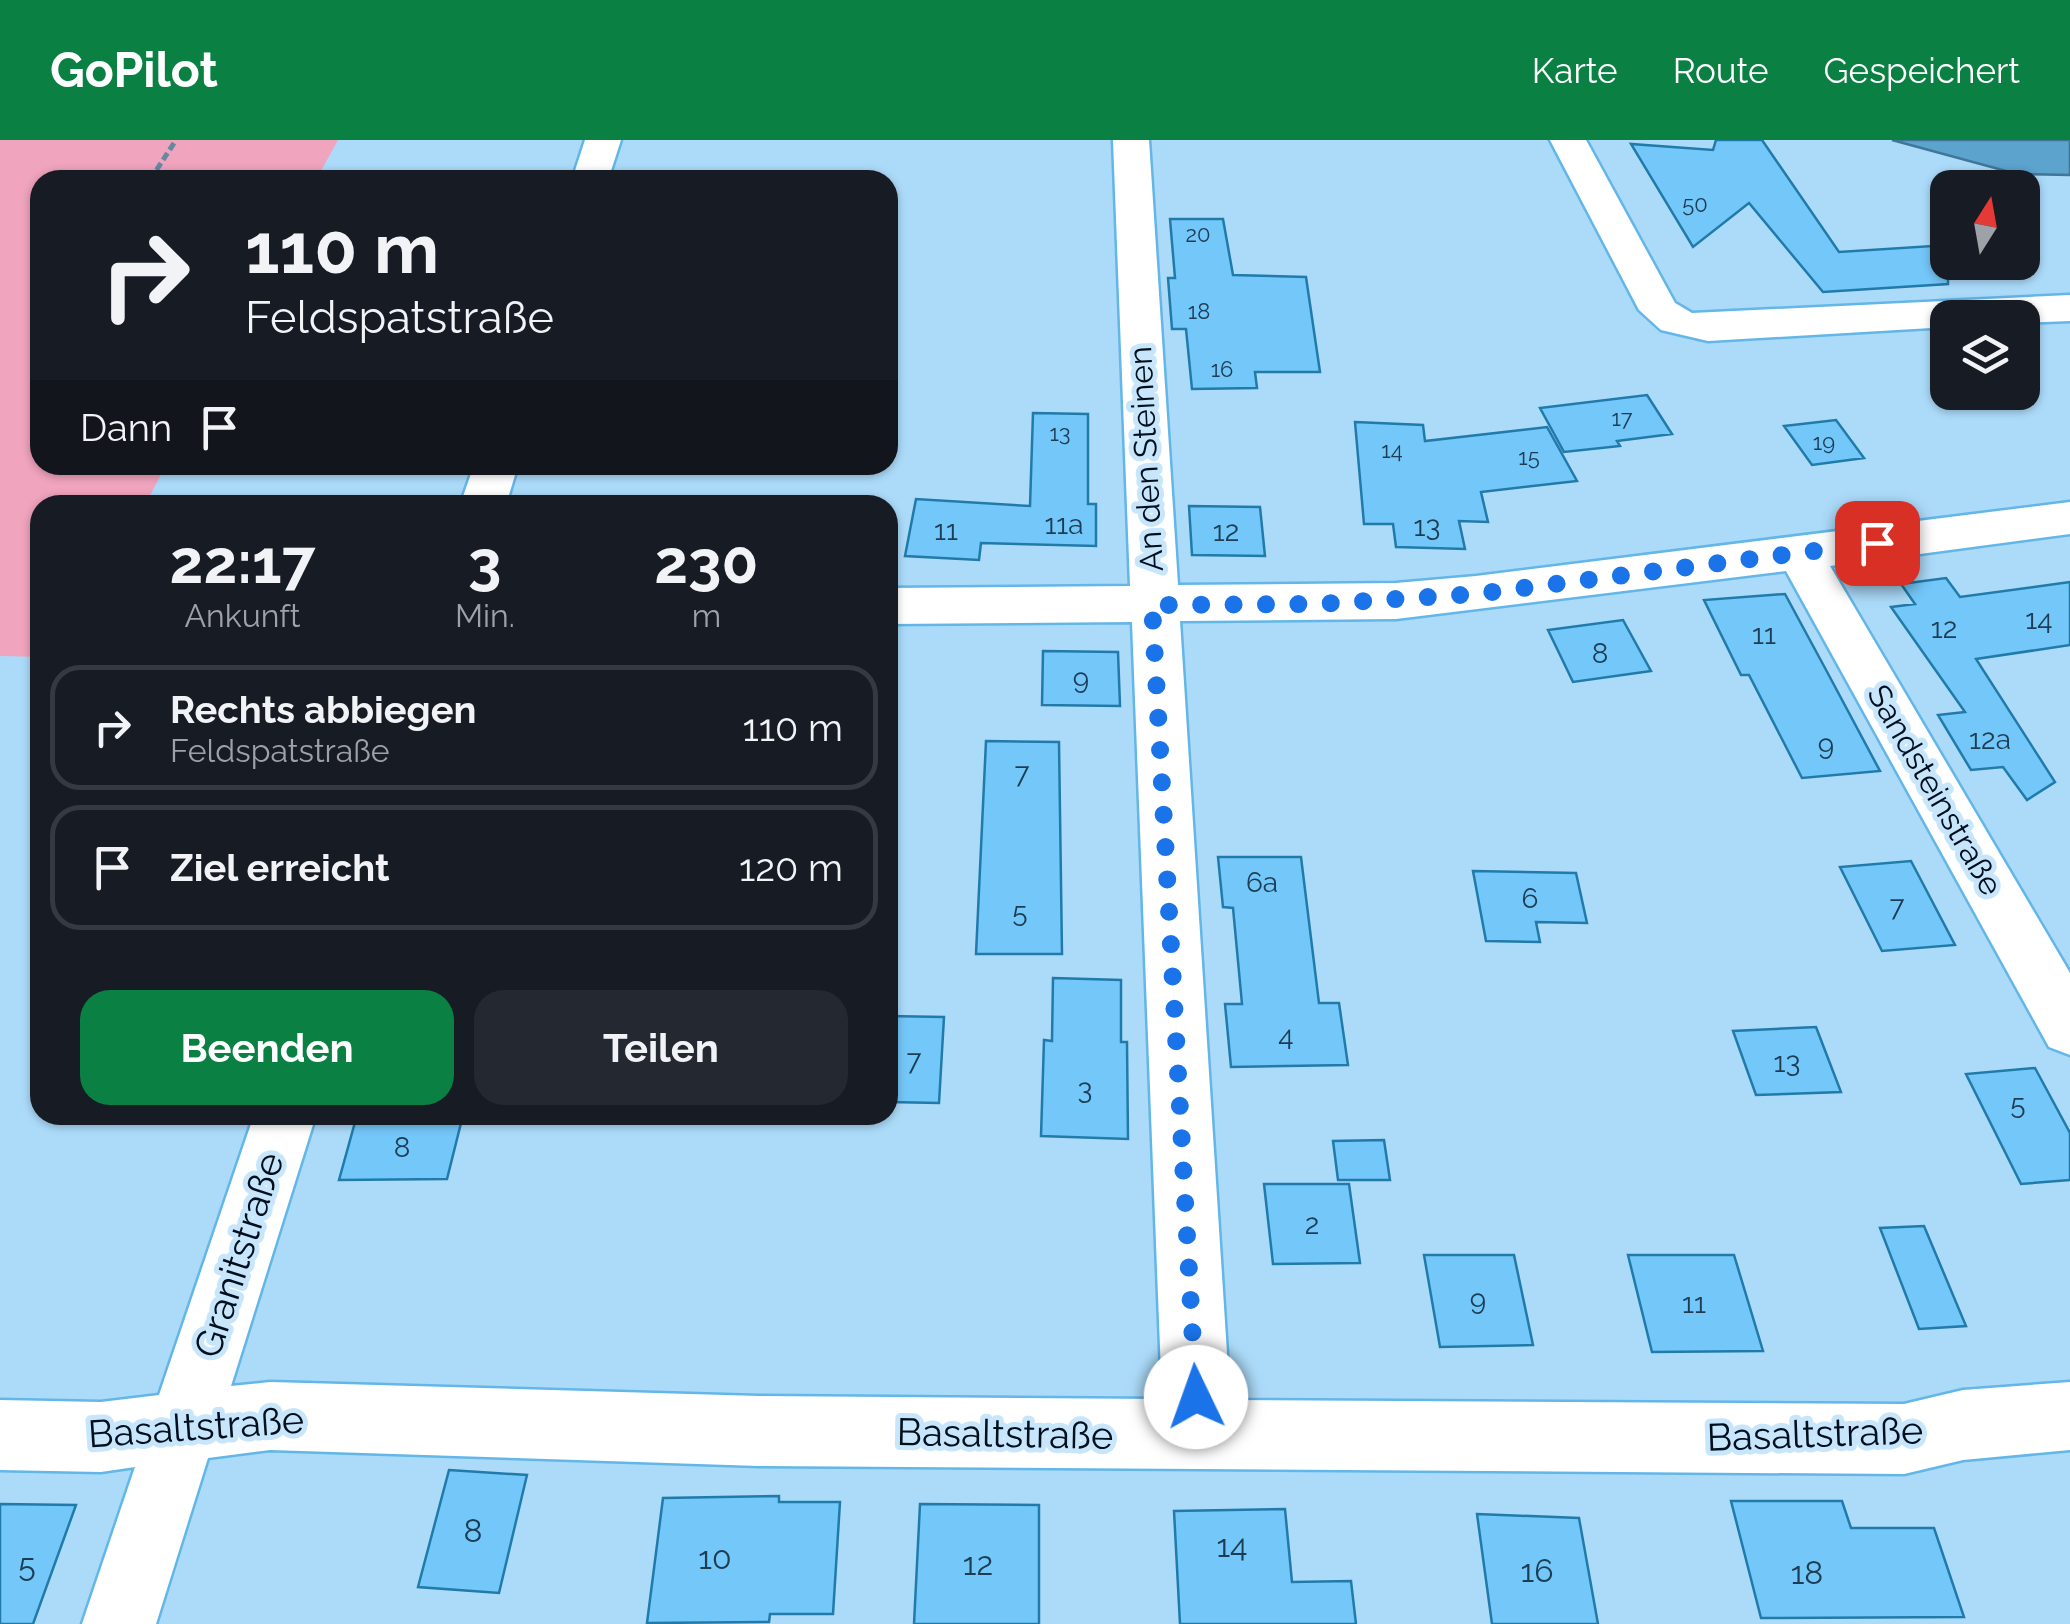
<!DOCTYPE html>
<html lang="de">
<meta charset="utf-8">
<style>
body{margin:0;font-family:Raleway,sans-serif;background:#242831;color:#f1f3f6;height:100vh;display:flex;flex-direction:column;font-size:38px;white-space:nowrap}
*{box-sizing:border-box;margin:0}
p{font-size:32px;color:#9ea1a6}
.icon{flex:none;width:55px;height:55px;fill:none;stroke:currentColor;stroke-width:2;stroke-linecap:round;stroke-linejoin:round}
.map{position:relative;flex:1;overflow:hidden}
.sheet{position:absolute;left:30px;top:355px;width:868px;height:630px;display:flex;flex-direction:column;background:#171b24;border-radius:30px;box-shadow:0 2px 8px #0004}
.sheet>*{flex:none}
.guide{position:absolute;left:30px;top:30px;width:868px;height:305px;border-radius:30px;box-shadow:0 2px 8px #0004;background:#171b24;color:#f1f3f6;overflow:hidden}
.needle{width:65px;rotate:11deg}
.controls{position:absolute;left:1930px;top:30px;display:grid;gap:20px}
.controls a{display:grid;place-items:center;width:110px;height:110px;border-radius:20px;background:#171b24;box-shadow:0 2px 8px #0004;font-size:50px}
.pin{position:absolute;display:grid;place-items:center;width:85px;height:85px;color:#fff;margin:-42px;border-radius:20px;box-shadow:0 5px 15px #0006}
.me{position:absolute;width:110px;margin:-55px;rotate:357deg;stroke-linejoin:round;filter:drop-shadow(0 0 8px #0008)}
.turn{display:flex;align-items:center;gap:35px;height:210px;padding:0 50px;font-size:45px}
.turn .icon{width:130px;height:130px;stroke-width:2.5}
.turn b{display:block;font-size:70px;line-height:85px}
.then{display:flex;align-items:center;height:95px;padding:0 50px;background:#0003;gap:20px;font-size:38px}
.eta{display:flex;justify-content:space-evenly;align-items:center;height:170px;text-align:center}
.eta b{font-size:60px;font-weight:700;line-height:70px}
.action{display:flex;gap:20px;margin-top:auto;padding:20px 50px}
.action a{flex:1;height:115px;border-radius:30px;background:#0b8043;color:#fff;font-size:40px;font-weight:700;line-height:115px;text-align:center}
.action a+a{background:#242831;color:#f1f3f6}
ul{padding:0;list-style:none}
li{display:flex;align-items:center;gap:30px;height:125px;margin:0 20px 15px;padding:0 30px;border:5px solid #363941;border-radius:30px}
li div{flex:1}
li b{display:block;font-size:38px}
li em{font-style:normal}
header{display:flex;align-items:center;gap:60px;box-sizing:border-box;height:140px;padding:0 50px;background:#0b8043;color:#fff}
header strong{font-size:48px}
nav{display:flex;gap:55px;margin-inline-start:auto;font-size:35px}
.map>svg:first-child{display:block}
</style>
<header>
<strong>GoPilot</strong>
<nav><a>Karte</a><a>Route</a><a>Gespeichert</a></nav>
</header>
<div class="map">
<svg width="2070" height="1484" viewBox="0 0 2070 1484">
<rect width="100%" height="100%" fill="#acdbfa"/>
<path fill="#f0a4be" d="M0,0H338L316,40H40V325H166L145,365H40V517L0,516Z"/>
<path fill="#5ca3ce" stroke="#407799" stroke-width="2.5" d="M1892,0H2070V35L2017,34Z"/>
<path fill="#74c7f9" stroke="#217baa" stroke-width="2.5" d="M1716,0H1762L1839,112L1948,105V144L1823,152L1749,63L1693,107L1631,4L1713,10Z
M1170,79H1223L1233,135L1306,137L1320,232H1255L1257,248L1192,249L1186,189H1172L1168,138H1175Z
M1647,255L1672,294L1617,301L1620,306L1564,312L1540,268Z
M1033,273L1088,274V364H1096V406L981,403L979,420L905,416L916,359L1030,366Z
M1836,280L1864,318L1812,325L1784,286Z
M1355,282L1423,285L1425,301L1547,287L1577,341L1481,352L1488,382L1459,381L1465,409L1396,407L1393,384H1364Z
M1189,366L1260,367L1265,416L1192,415Z
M1946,438L1960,457L2070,442V505L1976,519L2055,642L2027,660L2003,627L1971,630L1938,575L1965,572L1891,467L1915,464L1901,444Z
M1785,454L1825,528L1880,631L1802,638L1749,535H1741L1704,460Z
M1623,480L1651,531L1573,542L1548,490Z
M1043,511L1118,512L1120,566L1042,565Z
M986,601L1059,602L1062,814H976Z
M1218,717H1301L1319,863H1339L1348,925L1231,927L1225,864H1242L1233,768L1223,767Z
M1911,721L1955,805L1882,811L1840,727Z
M1473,731L1576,733L1587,783L1536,782L1540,802L1486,801Z
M1053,838L1121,840V902H1127L1128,999L1041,996L1044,900L1052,901Z
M888,876L944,877L939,963L888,962Z
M1816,887L1841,952L1756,955L1733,891Z
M2035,928L2070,993V1040L2021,1044L1966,934Z
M357,975H463L447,1039L339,1040Z
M1384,1000L1390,1040H1338L1333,1001Z
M1264,1044H1349L1360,1123L1273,1124Z
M1924,1086L1966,1186L1919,1189L1880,1088Z
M1424,1115H1514L1533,1205L1440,1207Z
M1628,1115H1734L1763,1211L1652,1212Z
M449,1330L527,1335L499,1453L418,1447Z
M779,1356V1362H840L833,1474H770L769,1482L647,1483L663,1358Z
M1731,1361H1842L1851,1388H1934L1964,1477L1761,1478Z
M0,1364L76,1365L33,1484H0Z
M920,1364L1039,1365V1484H914Z
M1285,1369L1292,1442L1351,1441L1356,1484H1180L1174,1371Z
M1477,1374L1579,1378L1598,1484H1492Z"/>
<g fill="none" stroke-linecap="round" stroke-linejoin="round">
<g stroke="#63b6e8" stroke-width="5">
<path id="minor" d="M585,0H621L608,40H572Z
M1113,0H1149L1178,445L1396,443L1476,436L2070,362V394L1830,426L2070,833V915L2049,907L1786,431L1396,479L1180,481L1230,1260L1904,1264L1963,1250L2070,1242V1310L1963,1320L1904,1334L759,1326L270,1310L208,1318L156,1484H82L135,1327L101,1332L0,1330V1260L101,1262L159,1255L254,975H316L231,1246L270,1242L759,1256L1162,1259L1132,482L888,484V448L1130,446Z
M1550,0H1586L1675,163L1692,173L2070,155V181L2022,183V178H1948V187L1708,201L1661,190L1639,170Z
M474,325H518L506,365H460Z"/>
</g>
<path stroke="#6688a0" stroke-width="5" stroke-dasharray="8 4" stroke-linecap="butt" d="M150,40L176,0"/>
<use href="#minor" fill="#fff" fill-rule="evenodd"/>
</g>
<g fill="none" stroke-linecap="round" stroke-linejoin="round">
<path stroke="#1a73e8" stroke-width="18" stroke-dasharray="0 32.4" d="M1196,1257L1152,465L1318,464L1476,454L1877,403"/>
</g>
<g text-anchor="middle" stroke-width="10" stroke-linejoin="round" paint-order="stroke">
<g font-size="22" fill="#1d3d54">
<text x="1695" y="72">50</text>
<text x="1198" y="102">20</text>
<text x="1199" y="179">18</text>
<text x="1222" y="237">16</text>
<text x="1622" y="286">17</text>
<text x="1060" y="301">13</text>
<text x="1824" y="310">19</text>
<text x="1392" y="318">14</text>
<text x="1529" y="325">15</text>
</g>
<g font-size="28" fill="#1d3d54">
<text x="1064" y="394">11a</text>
<text x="1427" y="396">13</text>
<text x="946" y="400">11</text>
<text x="1226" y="401">12</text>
<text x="2039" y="489">14</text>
<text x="1944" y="498">12</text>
<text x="1764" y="504">11</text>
<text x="1600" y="523">8</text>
<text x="1081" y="549">9</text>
<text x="1990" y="609">12a</text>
<text x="1826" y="615">9</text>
<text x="1022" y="643">7</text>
<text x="1262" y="752">6a</text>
<text x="1530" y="768">6</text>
<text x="1897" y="776">7</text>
<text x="1020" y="782">5</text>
<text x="1286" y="905">4</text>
<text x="914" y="930">7</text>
<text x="1787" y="932">13</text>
<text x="1085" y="959">3</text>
<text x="2018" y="974">5</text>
<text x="402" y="1017">8</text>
<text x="1312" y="1094">2</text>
<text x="1478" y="1170">9</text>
<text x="1694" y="1173">11</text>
</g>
<g font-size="32" fill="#000f1d" stroke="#c7e6fb">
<text transform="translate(1146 319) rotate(-93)" y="11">An den Steinen</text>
<text transform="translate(1935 650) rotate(60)" y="11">Sandsteinstraße</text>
</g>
<g font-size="32" fill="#1d3d54">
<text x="473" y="1402">8</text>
<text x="1232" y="1417">14</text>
<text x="715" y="1429">10</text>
<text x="978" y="1435">12</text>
<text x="27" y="1436">5</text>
<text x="1537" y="1442">16</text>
<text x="1807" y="1444">18</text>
</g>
<g font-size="38" fill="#000f1d" stroke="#c7e6fb">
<text transform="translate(239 1115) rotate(-72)" y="13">Granitstraße</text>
<text transform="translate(196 1287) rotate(-4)" y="13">Basaltstraße</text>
<text transform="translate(1005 1294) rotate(1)" y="13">Basaltstraße</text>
<text transform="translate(1815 1294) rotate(-2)" y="13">Basaltstraße</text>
</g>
</g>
</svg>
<div class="controls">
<a><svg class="needle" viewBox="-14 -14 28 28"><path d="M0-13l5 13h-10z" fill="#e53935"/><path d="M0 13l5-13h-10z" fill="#9ea1a6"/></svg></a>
<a><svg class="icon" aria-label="layers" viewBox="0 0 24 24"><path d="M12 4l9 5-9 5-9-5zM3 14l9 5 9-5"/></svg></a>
</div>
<div class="pin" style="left:1877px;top:403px;background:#d93025"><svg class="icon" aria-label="arrive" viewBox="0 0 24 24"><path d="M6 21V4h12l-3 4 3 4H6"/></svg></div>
<svg class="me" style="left:1196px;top:1257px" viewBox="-20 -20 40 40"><circle r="19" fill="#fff"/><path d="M0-13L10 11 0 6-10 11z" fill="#1a73e8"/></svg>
<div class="guide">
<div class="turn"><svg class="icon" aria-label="right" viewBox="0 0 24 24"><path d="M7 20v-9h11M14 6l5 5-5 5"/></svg><div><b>110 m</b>Feldspatstraße</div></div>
<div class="then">Dann<svg class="icon" aria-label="arrive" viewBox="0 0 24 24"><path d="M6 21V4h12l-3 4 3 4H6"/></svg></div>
</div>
<section class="sheet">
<div class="eta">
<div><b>22:17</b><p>Ankunft</p></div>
<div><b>3</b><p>Min.</p></div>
<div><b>230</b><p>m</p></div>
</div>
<ul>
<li><svg class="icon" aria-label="right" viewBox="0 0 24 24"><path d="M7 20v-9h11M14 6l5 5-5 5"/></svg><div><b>Rechts abbiegen</b><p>Feldspatstraße</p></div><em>110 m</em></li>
<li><svg class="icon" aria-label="arrive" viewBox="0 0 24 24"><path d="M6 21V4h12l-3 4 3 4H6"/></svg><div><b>Ziel erreicht</b></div><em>120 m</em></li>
</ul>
<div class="action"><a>Beenden</a><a>Teilen</a></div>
</section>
</div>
